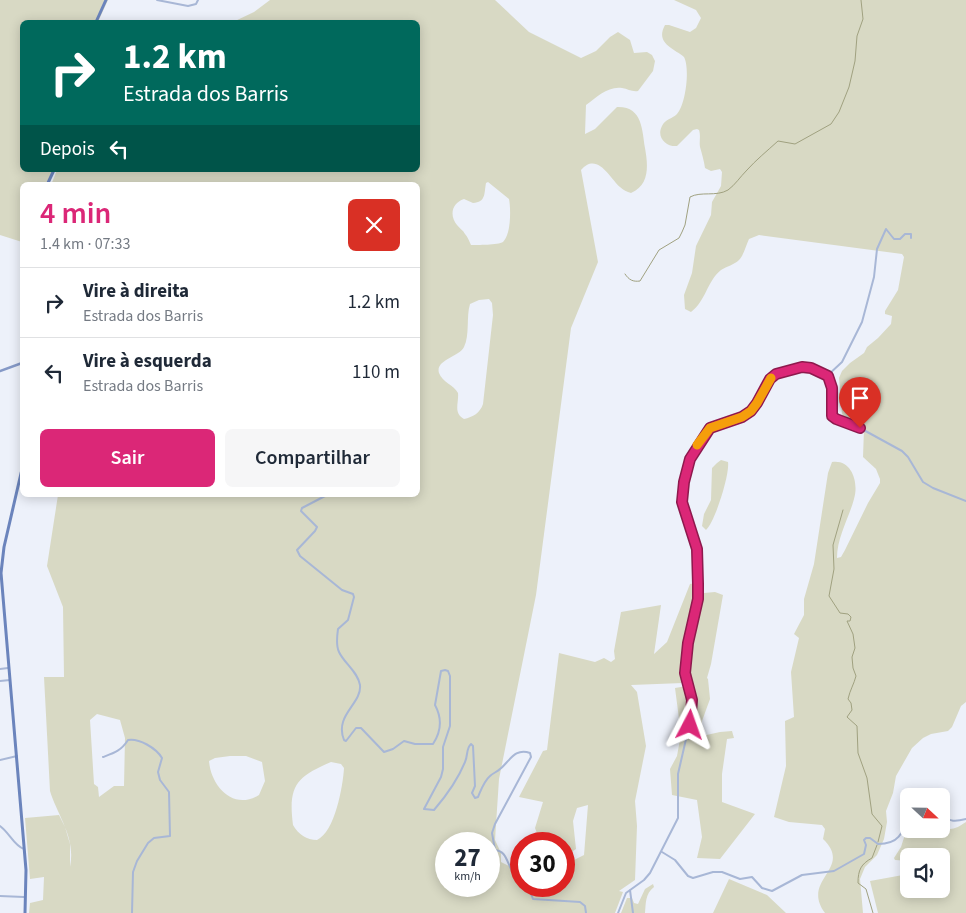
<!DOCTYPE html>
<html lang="pt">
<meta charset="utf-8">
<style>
body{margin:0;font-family:"Source Sans 3",sans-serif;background:#f6f6f7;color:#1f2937;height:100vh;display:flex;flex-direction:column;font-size:19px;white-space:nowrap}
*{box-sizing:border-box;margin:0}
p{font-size:16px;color:#747a83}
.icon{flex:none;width:28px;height:28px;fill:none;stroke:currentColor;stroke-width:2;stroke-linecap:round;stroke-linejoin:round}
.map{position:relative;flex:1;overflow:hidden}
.drawer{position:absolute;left:20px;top:182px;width:400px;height:315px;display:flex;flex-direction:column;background:#fff;border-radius:8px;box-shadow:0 2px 12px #0003}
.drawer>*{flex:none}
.banner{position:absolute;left:20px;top:20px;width:400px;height:152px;border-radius:8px;box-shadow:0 2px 12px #0003;background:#00695c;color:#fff;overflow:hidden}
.needle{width:32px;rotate:112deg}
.controls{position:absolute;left:900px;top:788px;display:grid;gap:10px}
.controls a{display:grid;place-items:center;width:50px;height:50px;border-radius:8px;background:#fff;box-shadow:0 2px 12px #0003;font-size:25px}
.speed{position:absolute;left:435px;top:832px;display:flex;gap:10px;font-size:25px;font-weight:700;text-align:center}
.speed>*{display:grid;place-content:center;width:65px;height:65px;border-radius:50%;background:#fff;box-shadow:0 2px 12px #0003;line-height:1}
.speed small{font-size:12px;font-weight:400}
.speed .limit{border:8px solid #d22;background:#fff;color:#111}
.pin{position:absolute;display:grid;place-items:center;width:42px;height:42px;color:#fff;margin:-51px -21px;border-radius:50% 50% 50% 0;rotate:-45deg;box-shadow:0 0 5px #0007}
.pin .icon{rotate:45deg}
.me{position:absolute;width:55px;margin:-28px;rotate:4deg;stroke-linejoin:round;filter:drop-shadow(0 0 4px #0008)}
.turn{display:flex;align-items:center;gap:18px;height:105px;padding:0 20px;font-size:22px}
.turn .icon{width:65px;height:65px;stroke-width:2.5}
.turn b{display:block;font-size:35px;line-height:42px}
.then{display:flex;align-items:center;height:48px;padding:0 20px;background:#0003;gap:10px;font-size:19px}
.round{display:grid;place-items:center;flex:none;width:52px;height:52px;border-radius:8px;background:#f6f6f7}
.head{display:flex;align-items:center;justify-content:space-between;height:85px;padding:0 20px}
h1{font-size:30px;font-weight:600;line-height:38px;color:#db2777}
.button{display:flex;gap:10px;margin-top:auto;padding:10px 20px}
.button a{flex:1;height:58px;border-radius:8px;background:#db2777;color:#fff;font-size:20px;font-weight:600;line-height:58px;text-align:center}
.button a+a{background:#f6f6f7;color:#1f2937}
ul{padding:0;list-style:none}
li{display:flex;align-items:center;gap:15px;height:70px;padding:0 20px;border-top:1px solid #e0e1e3}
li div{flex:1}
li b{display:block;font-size:19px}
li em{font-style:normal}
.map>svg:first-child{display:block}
</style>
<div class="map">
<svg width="966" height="913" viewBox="0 0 966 913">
<rect width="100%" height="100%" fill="#edf1fa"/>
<path fill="#d8d9c4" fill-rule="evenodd" d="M0,0H108L98,22H22V170H54L47,185H22V242L0,235Z
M270,0H495L529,32L581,58L596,51L610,37L618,32L630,40L634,53L647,52L652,55L655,61L653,71L638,91C632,92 628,89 622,88C608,86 597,97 586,105L585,134L595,129L617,107C643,106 642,131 645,148C648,165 650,185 631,193C627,192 623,190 620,187C610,178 597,151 581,170L598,262L571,328L536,595L499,779L495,840L501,853V862L521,872V886H564V865L584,855L588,805L577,808L573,821L576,849L564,857V844H541L535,828L543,802L519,797L543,751L547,750L559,653L595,662L604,658L611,662L615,659L614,651L621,612L661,605L654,654L667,642L690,584L698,582L683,683L631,685L637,692L646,746L635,801L637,826L635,880L619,891L623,892L615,913H29L30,903L43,900L44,877L30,879L25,818L59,815L65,827L70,844V867C76,837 58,817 50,791L44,677H64L63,607L47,566L58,495H418V185H51L57,170H418V22H233L254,12ZM488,182L509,199C511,209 511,235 503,242C498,245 477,245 471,245C469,241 468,237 465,234C463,230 459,228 457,225C449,215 452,203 464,199L473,203C486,202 484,194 486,183ZM489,299L492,303L493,315L483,404C480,413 473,417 464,419C453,413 459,403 458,393C454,385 442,382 439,373C435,360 459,357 464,347C470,335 466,317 470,304L479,300ZM97,714L120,720L125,738L124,786H114L99,797L98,787L94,784L90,720ZM230,756H246L262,762L265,781L259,795C233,811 211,786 209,761L215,758ZM331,762L341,764L344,768C343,786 335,832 317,840C307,840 298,834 293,825C288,786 296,777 331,762ZM446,844H489V886H446Z
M674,0H966V702L961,706L952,727L948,731L931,734L923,738L912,748L896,776L893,793L886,811L887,822L884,839L877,855L865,867L860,879L863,913H825C800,879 854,869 823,839L825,829L822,825L789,822L774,817L786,766L785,721L794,717L791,672L799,638L794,634L804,615V599L814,564L828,473L832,462C852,459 859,483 854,499C849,518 837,537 837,558L841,557L845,550L868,503L880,483V479L876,469L863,457L864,429L844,417L842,414L839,378L842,371L850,363L864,353L867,347L878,338L891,324L892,316L885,314V311L898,290L904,257L902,254L759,235L749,239C746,245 744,255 739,260C734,265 727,266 721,270C707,281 706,301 691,312L685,309L684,295L692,273L696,246L711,215L712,202L721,186L722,172L720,169L711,171L705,168C704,161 702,154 700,147C699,141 701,137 699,130L697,129L693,130L677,146C666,147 656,137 662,126C665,119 672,119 677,114C686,104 690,68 684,57C673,48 655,43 665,25H669L690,32L696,28L701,18L696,10Z
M721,460L728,462C730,474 715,522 706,530L702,526L704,514L711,500L712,468L717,463Z
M715,592L723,595L711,664L707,678L708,679L710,699L702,721V736L720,732L732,731L734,738L727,739L722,774V802L755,814L720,859L697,858L702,837L697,800L672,795L670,769L677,756L681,734L675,688L687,686L689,647L704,593Z
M909,822V829C919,829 947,831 955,828C959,827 962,824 966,822V913H878L870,881L903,875L909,876V889H941V856H909V861L895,860L894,858L901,847Z
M729,879L767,895L786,913H713Z
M653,884L654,887C645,894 646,903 645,913H621L627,898H632L634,903L638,904L645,889Z"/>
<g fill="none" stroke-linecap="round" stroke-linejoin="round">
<path stroke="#a0a180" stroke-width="1" d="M625,274C629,280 633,282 640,281L659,250L679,238L682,232L685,225L690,197C701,191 716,197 728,190C735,185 740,177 747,170C756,160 767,151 778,141L795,144L831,124L839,112L849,87L855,61L857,36L863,19L861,0
M843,510L833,545L834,569L829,596L840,613L848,614L851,617L850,621H847L853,634L855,648L852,657L853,668L856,676C854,684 850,690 848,699L851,703L852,710L847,717L857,726L858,753L867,778L872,814L882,826L878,842
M873,913L866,889L858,883C858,870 861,864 872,858L877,845"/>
<path stroke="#a8b7d6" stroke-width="2" d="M157,0L188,6L196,4L198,0
M827,376L842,362L862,322L874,277L877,249L886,229L894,239H900L905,234H911V238
M327,495L302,508L301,511L317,527L315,531L297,550L300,556L342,590L353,594L354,597L348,620L338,629C337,636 336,646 339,652C344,663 358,672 360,685C362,704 334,715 344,740L346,741L356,728H361L384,752L393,749L404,741L415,744H433C441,732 442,718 435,705L441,671L445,670L448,671L450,676V726L443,747V769L441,777L424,809L434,810C446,796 458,779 465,762C468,756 466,748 471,744L473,746L475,786L472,793L475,798L478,797C481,790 484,781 490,776C493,773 497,772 500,769C509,762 515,747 530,753L531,757L495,824L492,833L495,850C511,852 504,869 521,879
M0,669L8,668
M0,681L10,680
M103,757C114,753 121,751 128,740C139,738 156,748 162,758L158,772L160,780L169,792L170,836L154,838L148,843L137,861L133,872L132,913
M0,760L17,756
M941,815C951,822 955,822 966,819
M0,826C9,832 14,846 24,849
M662,852L675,860L688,876L693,878L713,872H722L740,879L752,877L762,888L772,891L802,875L834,871L864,854L866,845L864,840L866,838H870L878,844C901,844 903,831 909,813
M528,886L533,899L580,902L585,906L586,913
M630,890L633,913
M0,896L24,897
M618,913L626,893L644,880L650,873L678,818V774L692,713L691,692L685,673L688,643L698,599V566L697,549L684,513L682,493L686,469L690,459L704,435L710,428L742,417L751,411L757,403L770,379L776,373L802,367L811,368L827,376L830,381L832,388L831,411L836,419L860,428L902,451L908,457L923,482L933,488L966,501"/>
<path stroke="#8599c7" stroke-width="2.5" d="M0,371L22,363"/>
<path stroke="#6b84bc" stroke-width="3" d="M96,22L106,0
M47,185L54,170
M22,469L4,547L1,573L26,870L25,913"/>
</g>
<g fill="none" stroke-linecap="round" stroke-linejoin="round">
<g stroke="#8e194d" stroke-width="12">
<path id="route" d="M690,725L692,700L685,673L688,643L698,599V584L697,549L682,502L684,482L690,459L710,428L742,417L751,411L757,403L770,379L776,374L802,367L811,368L828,376L832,388V416L836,419L860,428"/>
</g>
<use href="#route" stroke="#db2777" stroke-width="9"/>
<path stroke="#f59e0b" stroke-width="9" d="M697,445L710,428L742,417L751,411L757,403L771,378"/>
</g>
</svg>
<div class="controls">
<a><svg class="needle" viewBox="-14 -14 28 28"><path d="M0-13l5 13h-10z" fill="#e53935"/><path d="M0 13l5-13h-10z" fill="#747a83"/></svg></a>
<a><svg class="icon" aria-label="sound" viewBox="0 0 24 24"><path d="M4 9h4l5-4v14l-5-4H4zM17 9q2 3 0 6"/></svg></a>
</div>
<div class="speed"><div>27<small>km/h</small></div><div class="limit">30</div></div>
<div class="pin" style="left:860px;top:428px;background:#d93025"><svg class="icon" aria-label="arrive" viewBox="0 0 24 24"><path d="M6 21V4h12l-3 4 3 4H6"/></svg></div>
<svg class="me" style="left:690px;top:725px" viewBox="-20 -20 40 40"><path d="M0-17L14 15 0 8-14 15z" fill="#db2777" stroke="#fff" stroke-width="4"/></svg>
<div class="banner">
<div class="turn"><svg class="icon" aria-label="right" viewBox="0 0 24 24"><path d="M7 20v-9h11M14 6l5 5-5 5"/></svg><div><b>1.2 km</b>Estrada dos Barris</div></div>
<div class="then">Depois<svg class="icon" aria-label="left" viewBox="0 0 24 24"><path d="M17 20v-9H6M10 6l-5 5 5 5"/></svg></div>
</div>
<section class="drawer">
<div class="head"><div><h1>4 min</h1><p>1.4 km · 07:33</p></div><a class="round" style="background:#d93025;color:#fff"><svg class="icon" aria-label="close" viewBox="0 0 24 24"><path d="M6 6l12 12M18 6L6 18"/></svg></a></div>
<ul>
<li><svg class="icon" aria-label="right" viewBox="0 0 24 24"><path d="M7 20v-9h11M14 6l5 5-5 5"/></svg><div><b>Vire à direita</b><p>Estrada dos Barris</p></div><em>1.2 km</em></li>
<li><svg class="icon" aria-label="left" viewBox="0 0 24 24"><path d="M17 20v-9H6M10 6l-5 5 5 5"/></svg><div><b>Vire à esquerda</b><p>Estrada dos Barris</p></div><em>110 m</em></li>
</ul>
<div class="button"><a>Sair</a><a>Compartilhar</a></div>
</section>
</div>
